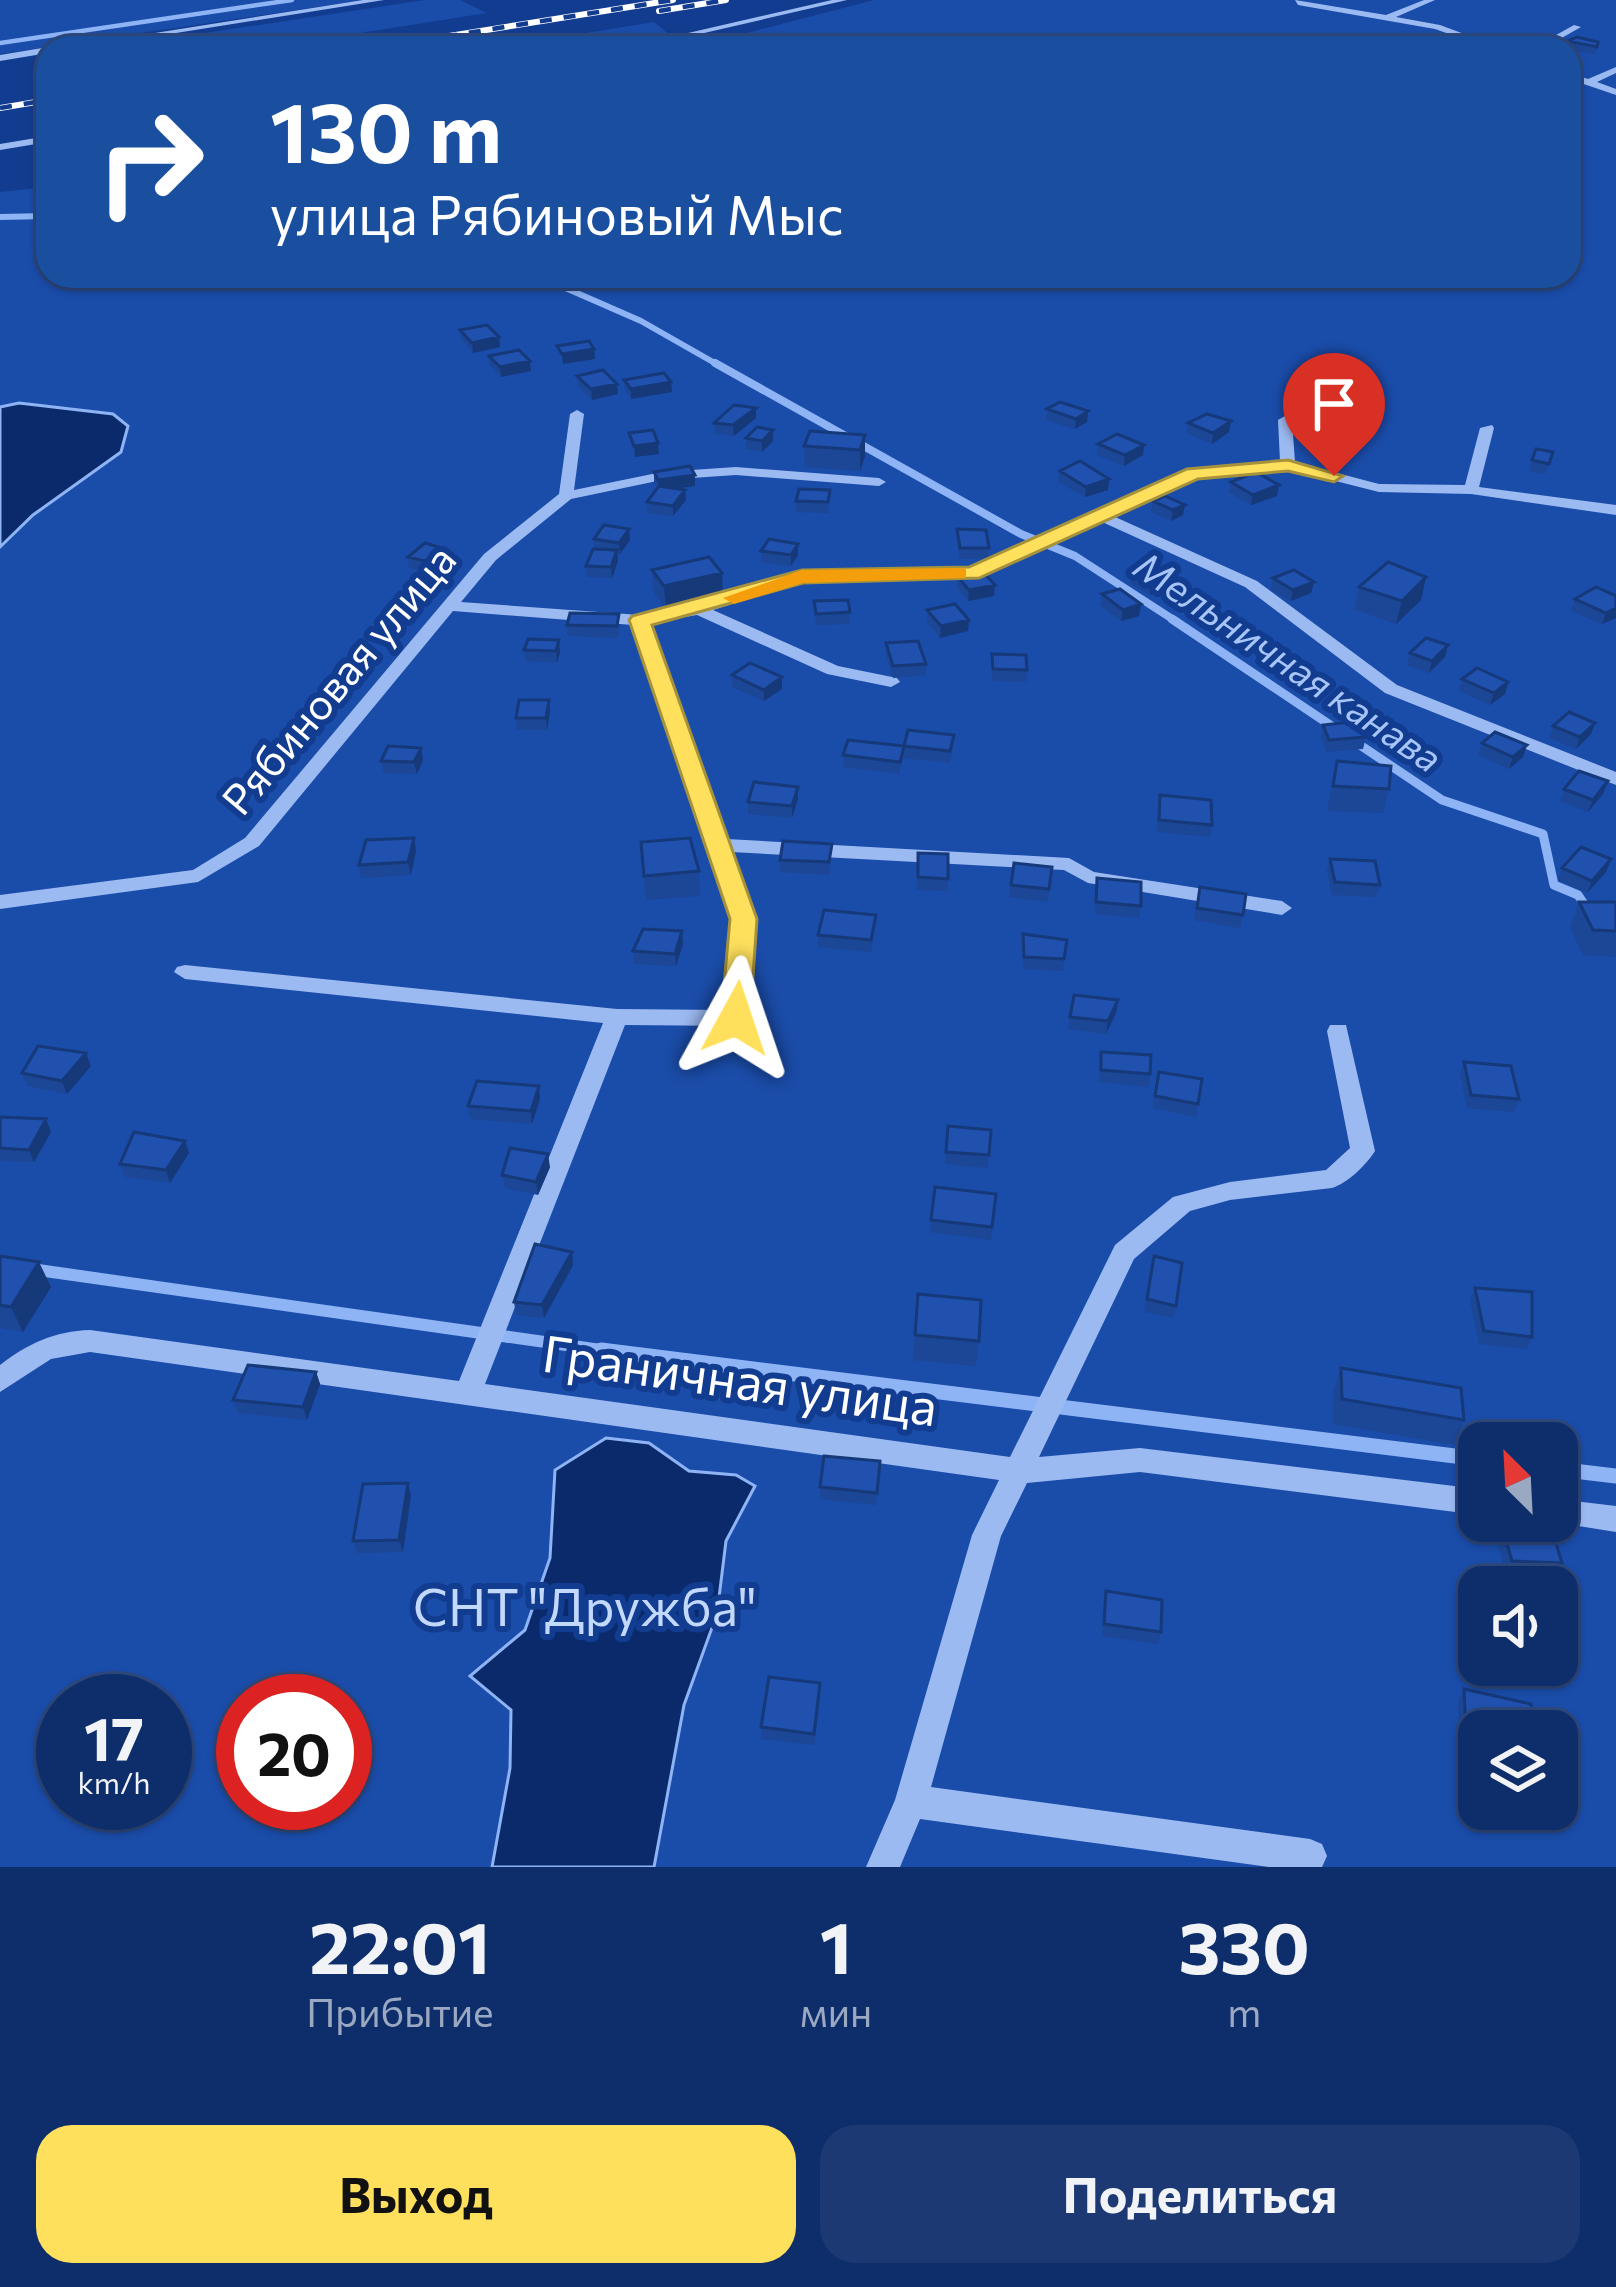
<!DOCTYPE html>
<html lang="ru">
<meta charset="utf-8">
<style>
body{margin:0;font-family:Commissioner,sans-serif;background:#1c3973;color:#f1f3f6;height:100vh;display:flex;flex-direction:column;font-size:45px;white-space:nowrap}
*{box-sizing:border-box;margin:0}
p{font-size:39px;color:#9ba8c1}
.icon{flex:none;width:66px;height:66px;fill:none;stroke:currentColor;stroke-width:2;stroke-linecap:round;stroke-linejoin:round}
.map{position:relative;height:1867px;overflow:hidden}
.sheet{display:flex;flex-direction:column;background:#0e2d6b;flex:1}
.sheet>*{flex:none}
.guide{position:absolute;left:36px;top:36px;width:1545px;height:252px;border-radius:36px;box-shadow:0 3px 9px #0004,0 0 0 3px #2e497e;background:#1a4fa0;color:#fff;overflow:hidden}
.needle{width:78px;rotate:336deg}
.controls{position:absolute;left:1458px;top:1422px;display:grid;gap:24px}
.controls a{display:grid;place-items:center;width:120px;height:120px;border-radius:24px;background:#0e2d6b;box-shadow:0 3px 9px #0004,0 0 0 3px #2e497e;font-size:60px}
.speed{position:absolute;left:36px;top:1674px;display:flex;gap:24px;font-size:60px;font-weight:700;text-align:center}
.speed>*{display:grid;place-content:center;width:156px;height:156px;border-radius:50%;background:#0e2d6b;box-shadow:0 3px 9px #0004,0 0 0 3px #2e497e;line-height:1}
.speed small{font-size:30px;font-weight:400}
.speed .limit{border:18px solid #d22;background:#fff;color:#111}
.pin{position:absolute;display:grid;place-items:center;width:102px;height:102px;color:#fff;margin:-123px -51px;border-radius:50% 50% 50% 0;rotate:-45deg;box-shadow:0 0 12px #0007}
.pin .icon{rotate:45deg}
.me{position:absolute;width:132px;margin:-66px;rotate:5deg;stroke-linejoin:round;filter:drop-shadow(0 0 9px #0008)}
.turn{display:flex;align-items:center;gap:42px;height:252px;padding:0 36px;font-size:54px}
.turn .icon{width:156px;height:156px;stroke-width:2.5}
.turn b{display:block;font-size:84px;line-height:102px}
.eta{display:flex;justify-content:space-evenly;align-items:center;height:204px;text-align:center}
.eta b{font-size:72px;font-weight:700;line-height:84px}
.cta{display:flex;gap:24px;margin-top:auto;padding:24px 36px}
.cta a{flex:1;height:138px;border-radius:36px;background:#ffe05d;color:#111;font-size:48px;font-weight:700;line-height:138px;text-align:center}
.cta a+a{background:#1c3973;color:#f1f3f6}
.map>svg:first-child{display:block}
</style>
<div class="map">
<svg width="1616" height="1867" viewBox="0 0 1616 1867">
<rect width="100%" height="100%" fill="#123c8f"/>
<path fill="#1a4ca9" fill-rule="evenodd" d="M0,0H364L0,54Z
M425,0H460L487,13L265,48H105Z
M874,0H1616V1867H0V192L48,187V276H1569V48H689ZM1479,1443H1557V1521H1479ZM1479,1587H1557V1665H1479ZM63,1701H165V1803H63ZM243,1701H345V1803H243ZM1479,1731H1557V1809H1479Z
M654,22L686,48H494Z"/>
<path fill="#0b2a6b" stroke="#8eb4f5" stroke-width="3" d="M19,403L113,414L128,426L121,452L33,515L0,547V407Z
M606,1438L649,1443L689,1471L736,1475L755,1486L726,1541L717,1614L684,1705L654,1867H492L510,1768L511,1710L470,1676L525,1630L550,1558L555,1470Z"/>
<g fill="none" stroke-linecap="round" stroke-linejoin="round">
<path stroke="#8eb4f5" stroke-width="4.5" d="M0,43L292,0"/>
<path stroke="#8eb4f5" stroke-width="6" d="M0,217L48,216
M538,276L641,321L720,366"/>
<path stroke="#8eb4f5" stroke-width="8" d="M715,363L1021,534L1075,556L1177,622"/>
<path stroke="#8eb4f5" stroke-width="9" d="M1172,619L1442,800L1543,834L1554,885L1578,895L1588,910"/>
<path stroke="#8eb4f5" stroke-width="12" d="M31,1269L622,1353"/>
<path stroke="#8eb4f5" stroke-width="15" d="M601,1350L1479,1459
M1557,1469L1616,1476"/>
<path fill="#9cbaf2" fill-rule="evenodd" d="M363,0H384L82,48H60Z
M832,0H847L639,48H623Z
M1295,0L1386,15L1424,0H1435L1396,17L1440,25L1502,48H1489L1435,29L1298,5Z
M1574,25L1581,27L1544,48H1533Z
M48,47L51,48L48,53L0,61V55Z
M1616,67V73L1597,82L1616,89V95L1569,79V73L1588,79Z
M48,136V142L0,150V144Z
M577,410L584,414L574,490L662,472L736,467L879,478L886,482L879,486L736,475L662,480L571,499L496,560L461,602L640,615L687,607L801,572L969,569L1189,470L1280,461L1278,420L1285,416L1292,420L1295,462L1379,484L1465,485L1480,428L1492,425L1494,428L1479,487L1616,505V515L1471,494L1379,492L1288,469L1197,477L1113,516L1257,581L1397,685L1616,772V785L1385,693L1245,587L1100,521L972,579L802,582L713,610L838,666L897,678L900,682L891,687L827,674L697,615L650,623L726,839L1069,858L1094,872L1282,901L1292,908L1282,915L1088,883L1064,870L731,852L754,919L747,1018L736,1026L625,1025L485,1384L1010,1457L1115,1245L1173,1197L1230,1182L1326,1170L1350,1148L1327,1031L1330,1025H1346L1375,1151C1366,1165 1348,1183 1332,1188L1230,1200L1190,1211L1134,1259L1039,1457L1140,1448L1479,1489V1515L1140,1472L1027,1483L1001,1536L931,1787L1310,1839L1322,1844L1327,1856L1322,1867H1269L920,1819L900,1867H866L895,1800L972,1535L999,1480L90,1352L51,1359L0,1392V1365C27,1344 55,1331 90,1330L459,1381L603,1023L185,979L174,972L177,967L185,965L617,1009L726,1010L734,919L633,625L453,611L259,846L198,882L0,909V895L193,870L245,838L484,554L559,494L570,414Z
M1557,1499L1616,1506V1532L1547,1521H1557Z"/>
<g stroke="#fff" stroke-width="6">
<path id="rail" d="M659,11L726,0
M374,48L673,0
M0,108L48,100"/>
</g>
<use href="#rail" stroke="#123c8f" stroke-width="4.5" stroke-dasharray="12" stroke-linecap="butt"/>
</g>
<path fill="#1c4696" d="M1568,41L1598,42L1595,54L1569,50L1566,48Z
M460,330L500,347L473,353L462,340Z
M489,356L531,371L501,377L490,366Z
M577,376L618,394L592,400L578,386Z
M624,380L671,382L672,392L631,399L625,390Z
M756,408V418L734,436L715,434L714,423Z
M1047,409L1088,411L1087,422L1075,429L1046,420Z
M1231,421L1229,432L1212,444L1187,433L1188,423Z
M1312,425L1364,432L1362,443L1321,446L1310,436Z
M865,435V456L860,471L805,467L804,446Z
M746,438L773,441L762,452L746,449Z
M1098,444L1144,445L1143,455L1124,466L1097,455Z
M1553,452L1545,474L1529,471L1532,460Z
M1060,471L1109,479L1108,490L1085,497L1058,482Z
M654,472L695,486L676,488L685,490L686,500L673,516L647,513V502L658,488L654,482Z
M1231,482L1279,485L1277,496L1251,505L1229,493Z
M796,501H830L828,513L796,512Z
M1153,501L1183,515L1171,521L1151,512Z
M629,529L630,540L620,554L617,553L618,561L612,578L587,577L586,566L595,549L594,539Z
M957,529L989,548L988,559H959Z
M798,544V555L791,566L761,562V551Z
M442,548L444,559L427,572L409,568L408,557Z
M652,570L723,596L666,609L653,592Z
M1132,572L1169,576L1167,587L1151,595L1130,584Z
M958,577L994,596L968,601L957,588Z
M1426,577L1421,600L1396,624L1354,609L1359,587Z
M1273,578L1314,582L1311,593L1291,601L1271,590Z
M1102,594L1141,604L1139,616L1121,621L1100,605Z
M1616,596L1602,624L1571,611L1575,599Z
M814,601L850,612V624L816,625Z
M927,610L969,620L968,631L940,638L927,622Z
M567,625H620L618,638L568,636Z
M886,643L926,664V675L893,678L886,655Z
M1448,645L1445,657L1429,673L1407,665L1410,653Z
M524,650L560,652L557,663L525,661Z
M992,654L1027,670L1026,682L992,681Z
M732,675L782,677V689L764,701L732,687Z
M1462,679L1505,694L1490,705L1459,691Z
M549,700L550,712L547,730H517L516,718Z
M1323,725L1366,737L1363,749L1326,752L1321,737Z
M1553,726L1591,734L1576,749L1549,738Z
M1482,743L1523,757L1509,769L1478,755Z
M904,746L953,747L950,763L903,758L899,774L843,767V755Z
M421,748L423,760L417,774L384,773L381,761Z
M1337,761L1389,789L1383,813L1327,811Z
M1608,781L1603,794L1588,812L1560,801L1564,789Z
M1160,795L1212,825L1210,837L1157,832Z
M798,799L792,818L748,814V802Z
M414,838L416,851L411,875L361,878L359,865Z
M641,842L699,871L700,896L646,900Z
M832,844L829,875L780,872V860Z
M918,853L948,879V891L917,890Z
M1330,859L1380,885L1376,897L1332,895L1327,871Z
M1014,863L1052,867L1048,902L1009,897Z
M1562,868L1606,872L1587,893L1558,880Z
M1097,878L1141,906L1139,918L1095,914Z
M1200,887L1243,915L1240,928L1194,920Z
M1579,902H1616V957L1583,955L1570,927Z
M876,915L871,952L818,947V935Z
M1023,934L1064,959L1063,971L1023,969Z
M683,944L676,966L634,964L633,951Z
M1074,995L1118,1000L1116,1013L1106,1034L1068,1029Z
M1101,1052L1150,1074L1148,1087L1099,1082Z
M1464,1062L1519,1099L1514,1112L1467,1108L1460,1075Z
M91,1066L67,1094L27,1086L22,1073Z
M1159,1072L1198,1104L1196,1117L1153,1108Z
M539,1086L540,1099L532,1124L470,1119L468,1106Z
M0,1117L51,1132L34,1162L0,1161Z
M948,1126L991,1130L988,1168L945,1164Z
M185,1141L189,1153L170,1183L125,1177L120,1164Z
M550,1167L538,1195L505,1188L502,1175Z
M935,1187L996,1194L991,1240L930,1232Z
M572,1252L573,1265L544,1318L516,1315L514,1302Z
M0,1256L51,1287L23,1332L0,1328Z
M1154,1256L1176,1306L1173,1318L1144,1312Z
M1475,1288L1532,1337L1527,1349L1479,1344L1470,1301Z
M918,1294L979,1341L976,1366L913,1360Z
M1341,1368L1464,1420L1454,1445L1333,1424V1393Z
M316,1372L320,1384L307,1420L238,1413L233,1400Z
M880,1461L876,1505L820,1499V1487Z
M411,1495L403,1552L357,1553L353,1541Z
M1502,1526L1562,1563L1556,1575L1506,1574L1496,1538Z
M1106,1591L1161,1632L1158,1644L1102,1636Z
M1464,1689L1479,1731V1746L1460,1742L1458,1701Z
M820,1695L814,1745L761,1739V1727Z"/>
<path fill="#16397a" d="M499,337L500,347L473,353L472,343Z
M594,349L595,359L563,364L562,354Z
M530,361L531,371L501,377L500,367Z
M671,382L672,392L631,399V389Z
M617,384L618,394L592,400L591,389Z
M756,408V418L734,436L733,425Z
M1088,411L1087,422L1075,429L1076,419Z
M1231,421L1229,432L1212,444L1213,433Z
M773,430V441L762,452V441Z
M865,435V456L860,471V450Z
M658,443L659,454L635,457L634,446Z
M1144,445L1143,455L1124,466L1125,455Z
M695,475V486L659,491L658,480Z
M1109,479L1108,490L1085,497L1086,487Z
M1279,485L1277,496L1251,505L1253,495Z
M685,490L686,500L673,516V506Z
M1185,505L1183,515L1171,521L1173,510Z
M629,529L630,540L620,554L619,543Z
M798,544V555L791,566V555Z
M442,548L444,559L427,572L425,561Z
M617,550L618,561L612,578L611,567Z
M722,573L723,596L666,609L664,586Z
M1169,576L1167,587L1151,595L1153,583Z
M1426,577L1421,600L1396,624L1402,601Z
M1314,582L1311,593L1291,601L1293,590Z
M995,585L994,596L968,601L969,590Z
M1141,604L1139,616L1121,621L1123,610Z
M1616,608V618L1602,624L1606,613Z
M969,620L968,631L940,638L941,626Z
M559,640L560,652L557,663L556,651Z
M1448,645L1445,657L1429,673L1432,661Z
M782,677V689L764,701V690Z
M1508,682L1505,694L1490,705L1494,693Z
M549,700L550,712L547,730L546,718Z
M1595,723L1591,734L1576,749L1580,737Z
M1527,745L1523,757L1509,769L1513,757Z
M421,748L423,760L417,774L414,762Z
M1608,781L1603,794L1588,812L1593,800Z
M798,787V799L792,818V806Z
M414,838L416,851L411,875L408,862Z
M1611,859L1606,872L1587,893L1592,881Z
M682,931L683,944L676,966L675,954Z
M1118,1000L1116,1013L1106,1034L1108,1021Z
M86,1053L91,1066L67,1094L62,1081Z
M539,1086L540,1099L532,1124L531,1111Z
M46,1119L51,1132L34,1162L29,1150Z
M185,1141L189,1153L170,1183L166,1170Z
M548,1154L550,1167L538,1195L536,1182Z
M572,1252L573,1265L544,1318L542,1305Z
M39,1262L51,1287L23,1332L11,1307Z
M316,1372L320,1384L307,1420L303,1407Z
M408,1483L411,1495L403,1552L399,1540Z"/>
<path fill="#2051ae" stroke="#16397a" stroke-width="3" d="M1577,37L1598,42L1597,47L1568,41Z
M487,325L499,337L472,343L460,330Z
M589,341L594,349L562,354L557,346Z
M519,350L530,361L500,367L489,356Z
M603,370L617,384L591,389L577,376Z
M664,373L671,382L631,389L624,380Z
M1060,402L1088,411L1076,419L1047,409Z
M734,405L756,408L733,425L714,423Z
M1207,414L1231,421L1213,433L1188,423Z
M1352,421L1364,432L1324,435L1312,425Z
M757,427L773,430L762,441L746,438Z
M653,430L658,443L634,446L629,433Z
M810,431L865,435L860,450L804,446Z
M1117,434L1144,445L1125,455L1098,444Z
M1536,449L1553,452L1549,464L1532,460Z
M1080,461L1109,479L1086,487L1060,471Z
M690,466L695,475L658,480L654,472Z
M1256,472L1279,485L1253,495L1231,482Z
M659,486L685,490L673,506L647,502Z
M799,489L830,490L828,502L796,501Z
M1165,496L1185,505L1173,510L1153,501Z
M604,525L629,529L619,543L594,539Z
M957,529L986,530L989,548H960Z
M769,539L798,544L791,555L761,551Z
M425,543L442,548L425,561L408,557Z
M593,549L617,550L611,567L586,566Z
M709,557L722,573L664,586L652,570Z
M1388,562L1426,577L1402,601L1359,587Z
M1148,565L1169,576L1153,583L1132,572Z
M1294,570L1314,582L1293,590L1273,578Z
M983,572L995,585L969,590L958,577Z
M1596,587L1616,596V608L1606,613L1575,599Z
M1120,589L1141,604L1123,610L1102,594Z
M848,600L850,612L816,614L814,601Z
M955,604L969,620L941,626L927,610Z
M570,613L619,614L617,626L567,625Z
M1426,638L1448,645L1432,661L1410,653Z
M528,639L559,640L556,651L524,650Z
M918,641L926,664L893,666L886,643Z
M992,654L1026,655L1027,670L993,669Z
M750,663L782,677L764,690L732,675Z
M1477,668L1508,682L1494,693L1462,679Z
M519,700H549L546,718H516Z
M1569,712L1595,723L1580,737L1553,726Z
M1360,721L1366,737L1329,740L1323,725Z
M908,730L954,735L950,751L904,746Z
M1495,732L1527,745L1513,757L1482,743Z
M848,740L904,746L900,762L843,755Z
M388,746L421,748L414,762L381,761Z
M1337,761L1391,766L1389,789L1333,786Z
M1579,771L1608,781L1593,800L1564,789Z
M754,782L798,787L792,806L748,802Z
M1160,795L1211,800L1212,825L1159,820Z
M414,838L408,862L359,865L366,840Z
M690,838L699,871L644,876L641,842Z
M783,841L832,844L829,862L780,860Z
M1581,847L1611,859L1592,881L1562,868Z
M918,853L948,854V879L918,877Z
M1330,859L1375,861L1380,885L1335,882Z
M1014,863L1052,867L1049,889L1011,885Z
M1097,878L1141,882V906L1096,902Z
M1200,887L1246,894L1243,915L1197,908Z
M1579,902H1616V931L1593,930Z
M824,910L876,915L871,940L818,935Z
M643,929L682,931L675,954L633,951Z
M1023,934L1067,940L1064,959L1024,957Z
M1074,995L1118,1000L1108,1021L1070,1017Z
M38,1046L86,1053L62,1081L22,1073Z
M1101,1052L1151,1055L1150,1074L1101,1070Z
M1464,1062L1511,1066L1519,1099L1471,1095Z
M1159,1072L1202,1079L1198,1104L1155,1096Z
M477,1081L539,1086L531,1111L468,1106Z
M0,1117L46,1119L29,1150L0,1148Z
M948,1126L991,1130L989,1155L946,1152Z
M134,1132L185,1141L166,1170L120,1164Z
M510,1148L548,1154L536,1182L502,1175Z
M935,1187L996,1194L992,1227L931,1220Z
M535,1244L572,1252L542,1305L514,1302Z
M0,1256L39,1262L11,1307L0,1305Z
M1154,1256L1182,1263L1176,1306L1147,1299Z
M1475,1288L1532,1292V1337L1484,1331Z
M918,1294L981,1300L979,1341L915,1335Z
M248,1365L316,1372L303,1407L233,1400Z
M1341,1368L1461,1388L1464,1420L1342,1399Z
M824,1456L880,1461L877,1493L820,1487Z
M408,1483L399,1540L353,1541L363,1484Z
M1502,1526L1551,1527L1562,1563L1512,1561Z
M1106,1591L1162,1600L1161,1632L1104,1624Z
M769,1677L820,1683L814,1734L761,1727Z
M1464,1689L1531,1704L1532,1731H1479V1733L1466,1730Z"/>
<path fill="#ffe05d" stroke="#a6923c" stroke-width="3" d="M1288,460L1343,476L1334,482L1288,471L1198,479L979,578L803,583L652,625L757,919L750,1018L746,1025H725L721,1018L730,919L629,620L632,616L802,570L969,567L1187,469Z"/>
<path fill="#f59e0b" d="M958,568L966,569V578L803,583L734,604L723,598L802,570Z"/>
<g text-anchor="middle" stroke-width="12" stroke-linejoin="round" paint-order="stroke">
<g font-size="39" font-style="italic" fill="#a8c5f9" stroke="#123c8f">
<text transform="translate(1288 662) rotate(34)" y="14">Мельничная канава</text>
</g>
<g font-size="42" fill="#fff" stroke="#123c8f">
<text transform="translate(339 680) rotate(-50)" y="15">Рябиновая улица</text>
</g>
<g font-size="51" fill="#fff" stroke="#123c8f">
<text transform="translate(740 1381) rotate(8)" y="18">Граничная улица</text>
</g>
<g font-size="51" fill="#c3d8fd" stroke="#123c8f">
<text x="585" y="1626">СНТ "Дружба"</text>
</g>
</g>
</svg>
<div class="controls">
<a><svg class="needle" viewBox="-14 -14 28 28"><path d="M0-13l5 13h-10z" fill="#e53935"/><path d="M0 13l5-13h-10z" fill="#9ba8c1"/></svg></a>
<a><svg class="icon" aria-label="sound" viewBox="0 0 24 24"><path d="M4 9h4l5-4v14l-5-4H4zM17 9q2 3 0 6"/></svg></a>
<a><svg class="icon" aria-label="layers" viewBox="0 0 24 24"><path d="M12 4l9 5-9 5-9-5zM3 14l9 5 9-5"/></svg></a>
</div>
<div class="speed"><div>17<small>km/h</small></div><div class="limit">20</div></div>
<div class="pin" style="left:1334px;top:476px;background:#d93025"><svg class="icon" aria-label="arrive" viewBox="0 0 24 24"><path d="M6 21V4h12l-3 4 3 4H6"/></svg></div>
<svg class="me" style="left:736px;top:1018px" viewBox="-20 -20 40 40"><path d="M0-17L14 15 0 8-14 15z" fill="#ffe05d" stroke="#fff" stroke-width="4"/></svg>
<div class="guide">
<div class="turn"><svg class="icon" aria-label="right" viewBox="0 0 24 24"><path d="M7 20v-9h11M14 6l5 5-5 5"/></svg><div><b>130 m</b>улица Рябиновый Мыс</div></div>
</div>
</div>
<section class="sheet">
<div class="eta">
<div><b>22:01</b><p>Прибытие</p></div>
<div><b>1</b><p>мин</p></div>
<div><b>330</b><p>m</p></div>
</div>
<div class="cta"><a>Выход</a><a>Поделиться</a></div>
</section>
